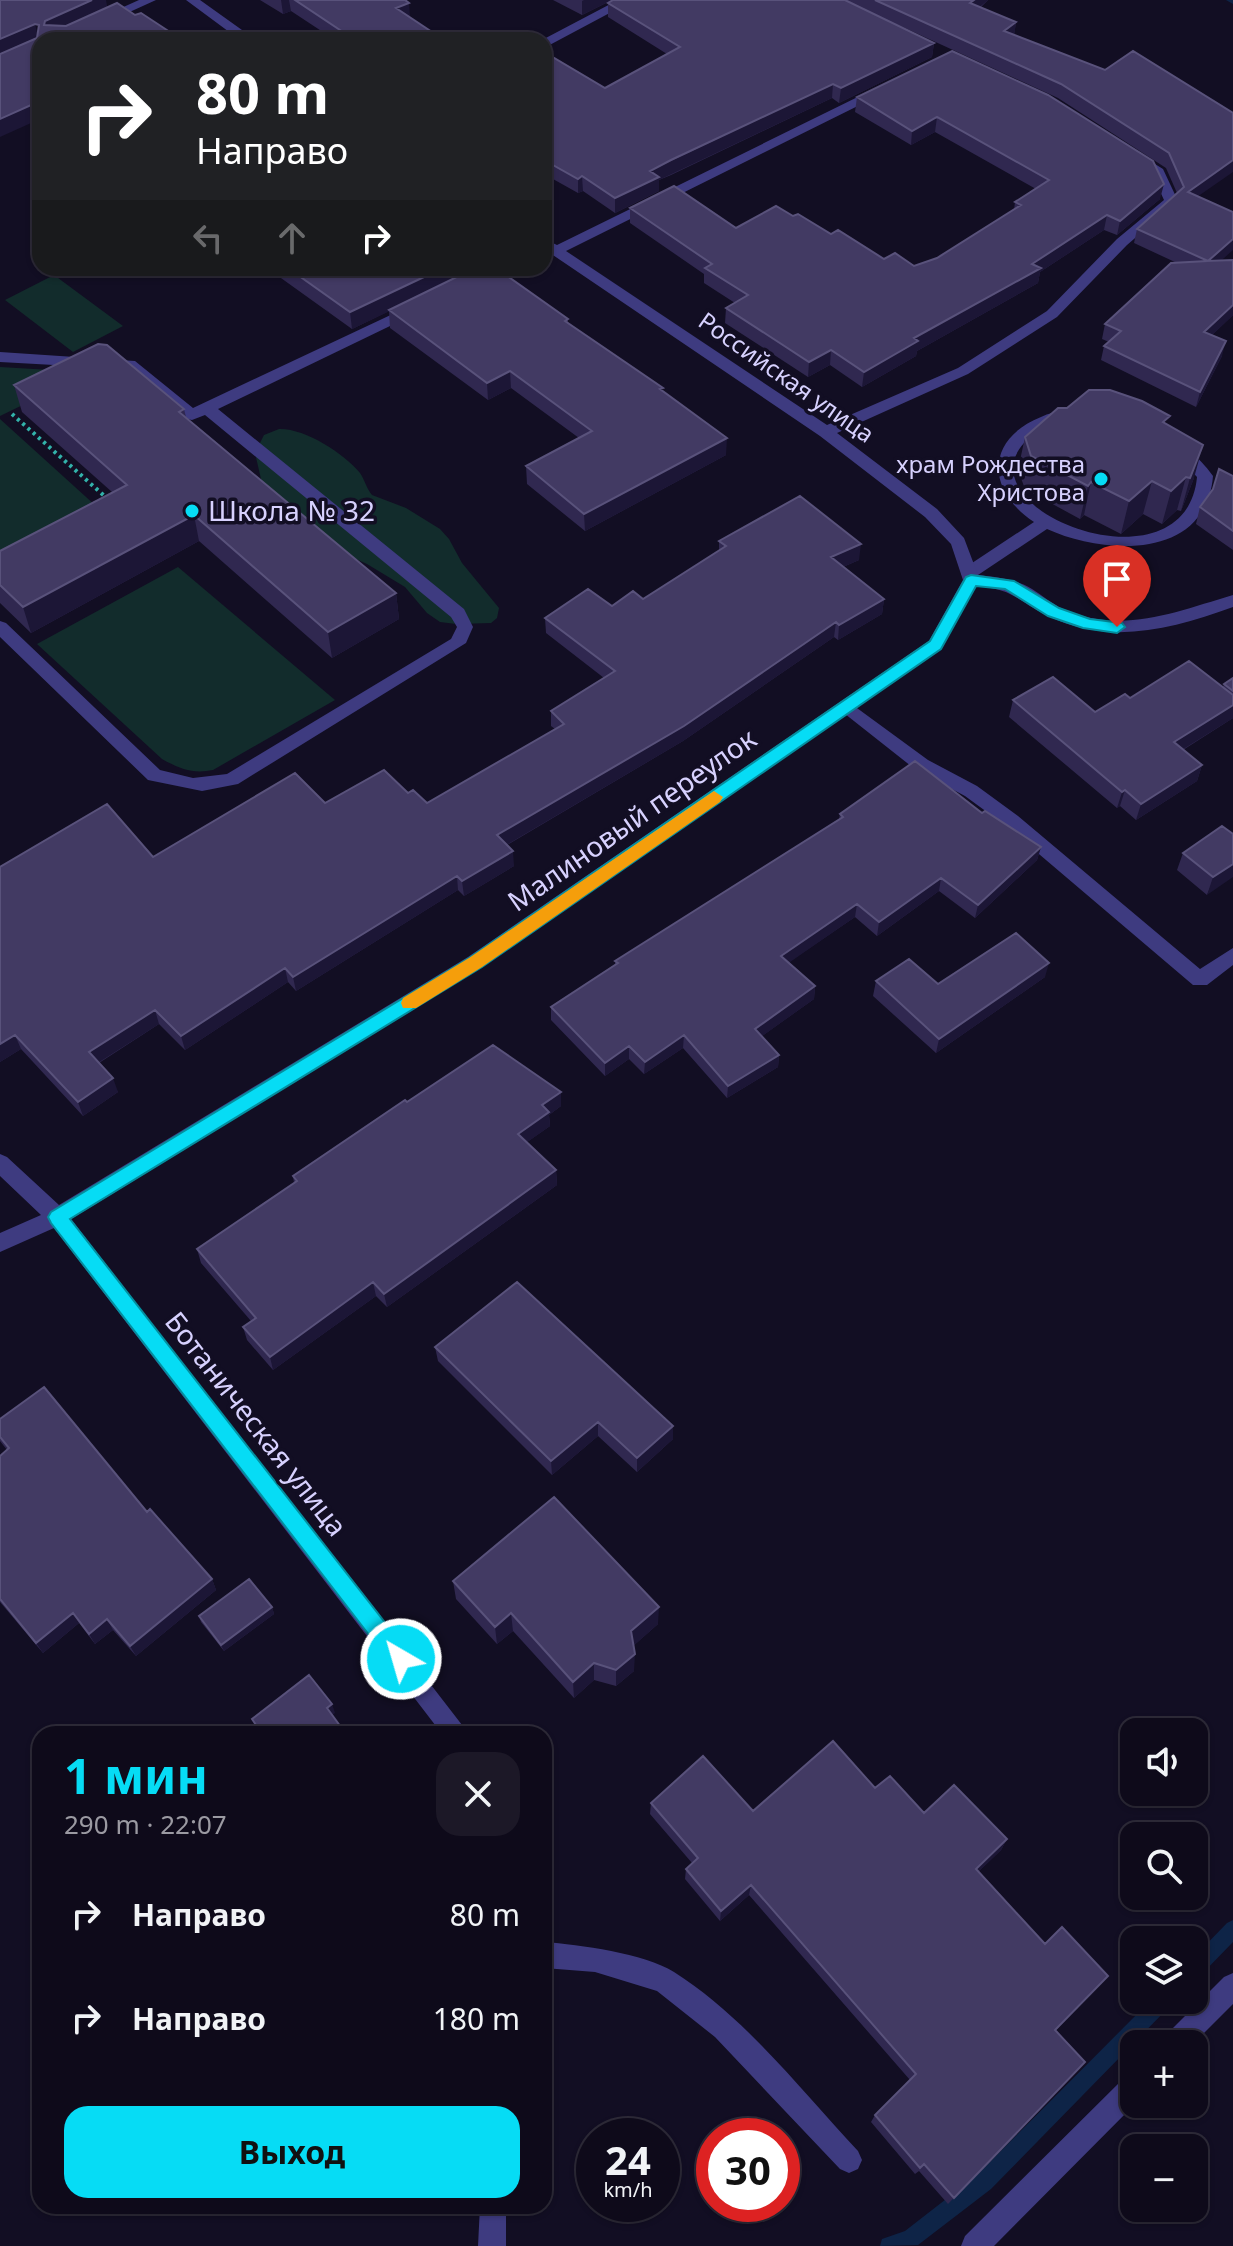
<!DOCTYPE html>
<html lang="ru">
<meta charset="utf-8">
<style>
body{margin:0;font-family:"Noto Sans",sans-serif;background:#1c1827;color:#f1f3f6;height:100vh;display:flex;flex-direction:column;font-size:30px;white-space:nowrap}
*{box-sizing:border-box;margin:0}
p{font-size:26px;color:#9b9aa2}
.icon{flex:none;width:44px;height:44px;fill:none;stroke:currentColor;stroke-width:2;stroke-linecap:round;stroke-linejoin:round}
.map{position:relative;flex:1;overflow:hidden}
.sheet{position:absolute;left:32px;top:1726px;width:520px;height:488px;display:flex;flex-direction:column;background:#0e0a1a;border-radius:24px;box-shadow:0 2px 6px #0004,0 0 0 2px #2e2b39}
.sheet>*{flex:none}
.guide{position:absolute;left:32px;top:32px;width:520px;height:244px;border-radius:24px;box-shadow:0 2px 6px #0004,0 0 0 2px #2e2b39;background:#202124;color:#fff;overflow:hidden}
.buttons{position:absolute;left:1120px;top:1718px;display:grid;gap:16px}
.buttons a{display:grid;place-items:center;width:88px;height:88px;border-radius:16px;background:#0e0a1a;box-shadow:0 2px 6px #0004,0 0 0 2px #2e2b39;font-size:40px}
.speed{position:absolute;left:576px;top:2118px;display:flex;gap:16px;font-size:40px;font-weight:700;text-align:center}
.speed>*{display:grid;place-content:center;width:104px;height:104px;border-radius:50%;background:#0e0a1a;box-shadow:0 2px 6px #0004,0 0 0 2px #2e2b39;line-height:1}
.speed small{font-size:20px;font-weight:400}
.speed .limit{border:12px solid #d22;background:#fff;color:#111}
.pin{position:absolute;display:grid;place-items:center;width:68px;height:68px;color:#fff;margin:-82px -34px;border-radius:50% 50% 50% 0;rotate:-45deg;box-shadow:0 0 8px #0007}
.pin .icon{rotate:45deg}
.me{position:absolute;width:88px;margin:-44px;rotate:322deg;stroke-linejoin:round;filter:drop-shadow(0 0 6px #0008)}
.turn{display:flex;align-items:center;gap:28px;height:168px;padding:0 32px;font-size:36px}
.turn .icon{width:104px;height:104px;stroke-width:2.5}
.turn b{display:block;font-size:56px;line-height:68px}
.lanes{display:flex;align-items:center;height:76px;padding:0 32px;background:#0003;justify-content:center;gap:40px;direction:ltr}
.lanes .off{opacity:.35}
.round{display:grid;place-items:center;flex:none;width:84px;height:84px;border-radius:24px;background:#1c1827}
.headline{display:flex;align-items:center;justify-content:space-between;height:136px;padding:0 32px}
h1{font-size:48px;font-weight:700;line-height:60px;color:#06dcf5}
.cta{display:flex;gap:16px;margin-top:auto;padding:16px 32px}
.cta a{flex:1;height:92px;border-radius:24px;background:#06dcf5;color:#111;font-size:32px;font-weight:700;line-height:92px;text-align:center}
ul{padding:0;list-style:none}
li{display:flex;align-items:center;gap:24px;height:104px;padding:0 32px}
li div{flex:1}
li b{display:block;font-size:30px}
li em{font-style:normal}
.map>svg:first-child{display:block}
</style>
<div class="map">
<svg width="1233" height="2246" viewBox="0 0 1233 2246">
<rect width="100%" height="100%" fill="#120e23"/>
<path fill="#122c2c" d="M54,275L123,326L73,352L5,300Z
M0,367L51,370L66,384L0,416Z
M0,419L107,516L0,573Z
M279,429C304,428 344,453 360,473C365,480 366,488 372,495L406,508L440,529L449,539L462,563L499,608L497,618L491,623L456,624L440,622L427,613L405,587L367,564L323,544L264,492L255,453L264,435Z
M178,567L335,700L213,770C193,774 180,769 162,759L37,644Z"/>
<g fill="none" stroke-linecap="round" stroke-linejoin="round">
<path fill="#0e2447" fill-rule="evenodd" d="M1226,0H1233V4Z
M1233,1920V1942L1200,1976L1194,1979V1957L1227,1923Z
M1151,2000H1173L1170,2006L991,2189L918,2245L880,2246L882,2239L905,2231L977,2175Z"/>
<path stroke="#32b2aa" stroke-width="4" stroke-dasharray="3 4" stroke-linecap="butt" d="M12,414L109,500"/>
<path fill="#3e3b80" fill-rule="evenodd" d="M414,304L419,306V312L218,409L464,609L473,627L466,643L238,784L202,791L148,780L0,637V621L6,623L160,770L193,778L227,774L451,639L457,627L451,617L205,415L192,420L187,419L126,369L0,362V352L135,361L193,408Z
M1090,407C1137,418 1184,435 1213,476C1206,561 1104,555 1047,529L975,577H963L961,573L963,569L1034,522C987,491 984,440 1041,417C1056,410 1073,408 1090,407ZM1090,417C1132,427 1168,444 1197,477C1186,596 962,512 1024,443C1041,424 1065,419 1090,417Z
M846,700L928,760L977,786L1018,816L1200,969L1233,948V965L1207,985H1193L1006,826L965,796L916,770L840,710L837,706Z
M544,1942C580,1945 644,1953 674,1972C745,2017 801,2090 858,2151L862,2160L858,2169L849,2173L840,2169L715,2037L657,1991L595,1972L544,1968Z"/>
<path fill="#3e3b80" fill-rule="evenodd" d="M139,0H156L68,40H50Z
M186,0H200L256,40H240Z
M618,0H634L544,48L542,40Z
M874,89L886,92L566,251L827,425L958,368L1047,311L1117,239L1164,200L1152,174L1130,159L1142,156L1163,169L1178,201L1127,245L1057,317L968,374L837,433L937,509L964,538L978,575C996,577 1015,579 1032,589C1042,595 1052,604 1063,609C1122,635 1175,612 1233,595V607C1171,629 1111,646 1048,616C1015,600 1017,590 976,586L941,649L482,967L71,1219L469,1734H442L54,1228L0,1252V1233L41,1215L0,1176V1154L7,1157L59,1205L468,957L929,641L963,580L951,544L925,517L820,436L544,249V239L557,245Z
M1233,1973V2004L1193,2044H1162L1166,2035L1224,1977Z
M1134,2073L1135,2104L994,2246H961L965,2236L1125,2077Z
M480,2206H506V2246H478Z"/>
</g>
<path fill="#302850" d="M260,0H405L410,17L444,40H335L291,11L283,14Z
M553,0H612L582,15Z
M613,0H988L981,7L1016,22L1014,35L1105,70L1133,51L1198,196L1222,260H1233V315L1212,335L1222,356L1196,407L1101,360L1104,346L1109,342L1102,339L1105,324L1177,263L1134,243L1137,229L1177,193L1166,168L1058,98L894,23L934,43L932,57L839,103L832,98L671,175L659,180V191L615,213L583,191L578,193L544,174V58L605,88L667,54L608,17V3Z
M952,51L1160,199L1117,235L1104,230L1040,272L1038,283L917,351L916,356L862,387L830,365L808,377L725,323L726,308L735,303L704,283V274L630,223V208L736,228L793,216L884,259L914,266L937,258L1014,210L1015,202L1036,189L935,132L911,145L855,112L857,97Z
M267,268H496L568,319V323L663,391L726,455L585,531L527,484L526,466L579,438L511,388L488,400L390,328L389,311L352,329Z
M14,385L184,409L186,417L396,593L399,619L332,658L199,541L31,633L0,603V551L112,492L22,412Z
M1167,425L1194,478L1181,511L1177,510L1162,524L1143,514L1121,534L1084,515L1080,519L1025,489L1018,470L1025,437Z
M1233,476V550L1196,524L1200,507Z
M719,541L859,560L843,567L884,599L882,614L838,640L834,637L683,741L507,845L514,866L464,896L458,890L296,991L288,982L185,1050L159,1024L99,1063L118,1092L83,1116L21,1049L0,1062V867L153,857L325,803L408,793L427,803L555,729L551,726V711L604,678L546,633L545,618L612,606L643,599L719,551Z
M1233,678V718L1183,750L1202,765L1197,781L1136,820L1120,806L1117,808L1009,717L1013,700L1095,712L1130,698L1223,687L1224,684Z
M982,813L1041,847L1037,860L975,918L939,891L877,936L855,917L789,962L815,986L814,999L762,1036L779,1055L778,1067L727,1098L683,1048L644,1074L629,1059L605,1076L551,1020V1007L615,965V961L839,819L840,814Z
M1233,834L1207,895L1177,870L1183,853Z
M1045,977L936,1053L873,996L876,981L938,984Z
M407,1102L561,1106L549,1115L550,1126L527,1142L556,1170L557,1185L387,1307L376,1296L273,1370L247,1340L243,1327L251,1321L201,1263L197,1249L294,1183L293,1176Z
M435,1347L673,1426V1439L637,1472L598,1436L552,1475L438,1361Z
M0,1419L147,1512L212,1579L216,1590L136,1656L113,1630L95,1644L79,1623L43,1653L0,1602V1456L7,1450L0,1441Z
M453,1581L658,1624L633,1646L634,1671L616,1686L594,1680L574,1698L513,1631L497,1644L456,1599Z
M272,1607L274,1614L224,1651L201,1622L199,1616Z
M875,1788L924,1813L1007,1839L1001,1850L978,1872L1045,1944L1100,1984L1056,2030L1085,2062L948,2204L919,2171L915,2174L871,2122L875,2115L910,2080L749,1895L720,1921L685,1879L686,1869L692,1863L650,1814L651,1803L753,1811Z"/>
<path fill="#1c1636" d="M92,0H106L108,11L49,37L44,25L45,21Z
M281,0H289L291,11L283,14Z
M584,0H612L582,15V1Z
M974,0H988L968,17L970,3Z
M409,3L410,17L396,8Z
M1016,22L1014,37L1004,31Z
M35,24L39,40L0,57V39Z
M934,43L932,57L839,103L841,88Z
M833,84L832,98L659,180V191L615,213V198L650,171Z
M40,101V119L0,137V119Z
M937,117L935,132L911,145L912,131Z
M1233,160V172L1184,206L1188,192Z
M582,176L583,191L578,193V179Z
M1164,184L1160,199L1117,235L1120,221Z
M1107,215L1104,230L1040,272L1038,283L917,351L916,356L862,387L864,372L914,338Z
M1233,239V250L1204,276L1208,261Z
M443,268H475L476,270L352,329L350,312Z
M1233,305V315L1201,346L1204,332Z
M1226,341L1222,356L1196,407L1200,392Z
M831,350L830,365L808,377L809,362Z
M510,371L511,388L488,400L487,383Z
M727,438L726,455L585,531L584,514Z
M1203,445L1194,478L1181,511L1190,478Z
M1186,477L1177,510L1162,524L1171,491Z
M1152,481L1143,514L1121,534L1129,501Z
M1091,482L1084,515L1080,519L1088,486Z
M194,515L199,541L31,633L23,607Z
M861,544L859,560L829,573L831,557Z
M396,593L399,619L332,658L328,632Z
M884,599L882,614L838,640L839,625Z
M836,622L834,637L683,741L498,850L497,835Z
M1233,705V718L1169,758L1174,742Z
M1202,765L1197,781L1136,820L1141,804Z
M1125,790L1120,806L1117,808L1122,792Z
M1041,847L1037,860L975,918L978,905Z
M513,851L514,866L464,896L462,881Z
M1233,864V877L1207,895L1213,877Z
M457,876L458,890L296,991L293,977Z
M941,878L939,891L877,936L879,922Z
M857,904L855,917L780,969L781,956Z
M1049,963L1045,977L936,1053L939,1039Z
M285,968L288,982L185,1050L181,1036Z
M815,986L814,999L754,1042L755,1029Z
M155,1010L159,1024L93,1066L89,1052Z
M15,1035L21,1049L0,1062V1044Z
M684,1035L683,1048L644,1074L645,1062Z
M629,1046V1059L605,1076V1063Z
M779,1055L778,1067L727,1098L728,1086Z
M113,1078L118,1092L83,1116L78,1102Z
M561,1092V1106L549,1115L550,1126L519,1148L518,1134L542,1105Z
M556,1170L557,1185L387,1307L384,1294Z
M373,1282L376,1296L273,1370L270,1357Z
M598,1422V1436L552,1475L551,1461Z
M673,1426V1439L637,1472V1458Z
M212,1579L216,1590L136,1656L130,1646Z
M272,1607L274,1614L224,1651L221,1645Z
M659,1607L658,1624L631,1648V1631Z
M73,1613L79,1623L43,1653L36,1643Z
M511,1613L513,1631L497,1644L495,1627Z
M107,1619L113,1630L95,1644L89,1634Z
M635,1654L634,1671L616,1686V1670Z
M594,1663V1680L574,1698L573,1682Z
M332,1704L335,1713L330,1717L327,1708Z
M1007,1839L1001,1850L971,1879L976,1869Z
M751,1885L749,1895L720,1921L721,1911Z"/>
<path fill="#423a63" stroke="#59527b" stroke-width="2" d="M0,0H92L45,21L44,25L66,26L117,3L135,15L141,13L182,40H40V101L0,119V54L37,38L39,25L35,24L0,39Z
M295,0H405L409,3L396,8L444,40H355Z
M613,0H845L934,43L841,88L833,84L671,160L650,171L659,177L615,198L582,176L578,179L544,160V58L549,55L605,88L680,47L608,3Z
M875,0H974L970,3L1016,22L1004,31L1105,70L1133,51L1233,113V160L1188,192L1233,212V239L1208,261L1233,260V305L1204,332L1226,341L1200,392L1104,346L1121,331L1105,324L1171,263L1208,261L1137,229L1184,187L1169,153L1061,84Z
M952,51L1048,95L1153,161L1164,184L1120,221L1107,215L1032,264L1041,268L914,338L918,341L864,372L831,350L809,362L726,308L748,295L705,268L712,264L630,208L674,186L736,228L776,206L793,216L798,214L831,234L838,230L884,259L895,253L914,266L937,258L1021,205L1015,202L1049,180L937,117L912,131L857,97Z
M288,268H443L350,312Z
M475,268H496L568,319L565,321L663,388L660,389L727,438L584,514L526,466L592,431L510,371L487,383L389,310Z
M98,344L107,345L184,409L179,412L396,593L328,632L194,515L23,607L0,585V551L127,485L14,385Z
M1089,390H1110L1142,401L1170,416L1163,422L1203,445L1190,478L1186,477L1171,491L1152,481L1129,501L1091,482L1088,486L1031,456L1025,437L1058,408H1067Z
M1219,469L1233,476V531L1200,507L1213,489Z
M800,496L861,544L831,557L884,599L839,625L836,622L684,726L497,835L513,851L462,881L457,876L293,977L285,968L181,1036L155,1010L89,1052L113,1078L78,1102L15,1035L0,1044V867L107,804L153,857L295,773L325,803L384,770L408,793L413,790L427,803L564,724L551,711L615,671L545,618L588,589L612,606L633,591L643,599L726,546L719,541Z
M1189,661L1233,695V705L1174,742L1202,765L1141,804L1125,790L1122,792L1013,700L1053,677L1095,712L1125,694L1130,698Z
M1233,678V691L1224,684Z
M915,761L982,813L985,811L1041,847L978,905L941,878L879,922L857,904L781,956L815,986L755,1029L779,1055L728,1086L684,1035L645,1062L629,1046L605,1063L551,1007L618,963L615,961L843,817L840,814Z
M1222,826L1233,834V864L1213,877L1183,853Z
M1016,933L1049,963L939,1039L876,981L909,959L938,984Z
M493,1045L561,1092L542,1105L549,1112L518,1134L556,1170L384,1294L373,1282L270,1357L243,1327L256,1318L197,1249L297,1181L293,1176L405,1100L407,1102Z
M517,1282L673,1426L637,1458L598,1422L551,1461L435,1347Z
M44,1387L147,1512L150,1509L212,1579L130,1646L107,1619L89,1634L73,1613L36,1643L0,1599V1456L9,1448L0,1437V1419Z
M554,1497L659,1607L631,1631L635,1654L616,1670L594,1663L573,1682L511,1613L495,1627L453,1581Z
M249,1579L272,1607L221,1645L199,1616Z
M309,1675L332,1704L327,1708L346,1734H250L258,1728L252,1719Z
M833,1741L875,1788L890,1776L924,1813L954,1785L1007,1839L976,1869L1045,1944L1062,1927L1108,1976L1055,2030L1085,2062L954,2198L924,2164L920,2168L875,2115L916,2074L751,1885L721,1911L686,1869L698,1858L651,1803L703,1756L753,1811Z"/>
<path fill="#06dcf5" stroke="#048f9f" stroke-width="2" d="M971,575L1014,581L1059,608L1090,619L1122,623L1125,627L1117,633L1083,628L1048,616L1005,589L976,586L941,649L482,967L70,1219L408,1652L411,1659L408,1666L401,1669L393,1666L51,1223L48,1217L51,1212L469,958L930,641L966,577Z"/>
<path fill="#f59e0b" d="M714,791L723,797L720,802L482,967L416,1008H403L401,1003L403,998L469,958Z"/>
<g fill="#06dcf5" stroke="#120e23" stroke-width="3">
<circle cx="1101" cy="479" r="8"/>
<circle cx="192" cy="511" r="8"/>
</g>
<g text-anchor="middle" stroke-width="7" stroke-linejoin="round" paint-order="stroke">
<g font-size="24" fill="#d7d1fe" stroke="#120e23">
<text transform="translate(786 378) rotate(35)" y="8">Российская улица</text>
</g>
<g font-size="24" fill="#d7d1fe" stroke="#120e23" text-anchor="end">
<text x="1085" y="473">храм Рождества<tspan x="1085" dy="28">Христова</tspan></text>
</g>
<g font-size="28" fill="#d7d1fe" stroke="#120e23" text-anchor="start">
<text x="208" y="521">Школа № 32</text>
</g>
<g font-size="28" fill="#d7d1fe" stroke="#120e23">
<text transform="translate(632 820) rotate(-35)" y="10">Малиновый переулок</text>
<text transform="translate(256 1424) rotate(52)" y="10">Ботаническая улица</text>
</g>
</g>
</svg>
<div class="buttons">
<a><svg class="icon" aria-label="sound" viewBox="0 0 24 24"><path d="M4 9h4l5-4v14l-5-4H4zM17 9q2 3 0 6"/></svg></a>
<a><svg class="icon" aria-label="search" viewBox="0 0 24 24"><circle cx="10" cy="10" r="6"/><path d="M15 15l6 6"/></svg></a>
<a><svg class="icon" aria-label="layers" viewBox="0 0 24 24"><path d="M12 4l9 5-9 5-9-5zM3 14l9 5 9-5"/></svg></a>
<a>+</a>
<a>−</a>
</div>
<div class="speed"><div>24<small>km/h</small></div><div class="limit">30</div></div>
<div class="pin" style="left:1117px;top:627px;background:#d93025"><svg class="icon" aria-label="arrive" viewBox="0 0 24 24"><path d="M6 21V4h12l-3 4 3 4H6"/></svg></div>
<svg class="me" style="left:401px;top:1659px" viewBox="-20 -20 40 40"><circle r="17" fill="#06dcf5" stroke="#fff" stroke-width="3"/><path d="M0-11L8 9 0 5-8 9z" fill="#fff"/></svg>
<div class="guide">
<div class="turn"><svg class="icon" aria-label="right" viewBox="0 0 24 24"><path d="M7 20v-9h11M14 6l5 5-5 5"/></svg><div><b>80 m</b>Направо</div></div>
<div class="lanes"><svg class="icon off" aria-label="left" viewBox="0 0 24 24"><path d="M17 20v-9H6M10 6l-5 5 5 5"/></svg><svg class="icon off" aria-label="ahead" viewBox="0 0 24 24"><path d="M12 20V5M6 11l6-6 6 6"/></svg><svg class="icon" aria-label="right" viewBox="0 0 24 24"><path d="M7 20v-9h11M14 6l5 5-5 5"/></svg></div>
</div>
<section class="sheet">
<div class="headline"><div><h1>1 мин</h1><p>290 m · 22:07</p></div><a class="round"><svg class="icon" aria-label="close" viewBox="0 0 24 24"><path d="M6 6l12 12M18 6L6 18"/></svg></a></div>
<ul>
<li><svg class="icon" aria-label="right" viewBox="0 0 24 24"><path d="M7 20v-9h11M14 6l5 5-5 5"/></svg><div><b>Направо</b></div><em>80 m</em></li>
<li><svg class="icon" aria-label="right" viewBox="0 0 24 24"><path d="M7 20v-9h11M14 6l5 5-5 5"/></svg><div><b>Направо</b></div><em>180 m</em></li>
</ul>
<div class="cta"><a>Выход</a></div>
</section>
</div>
